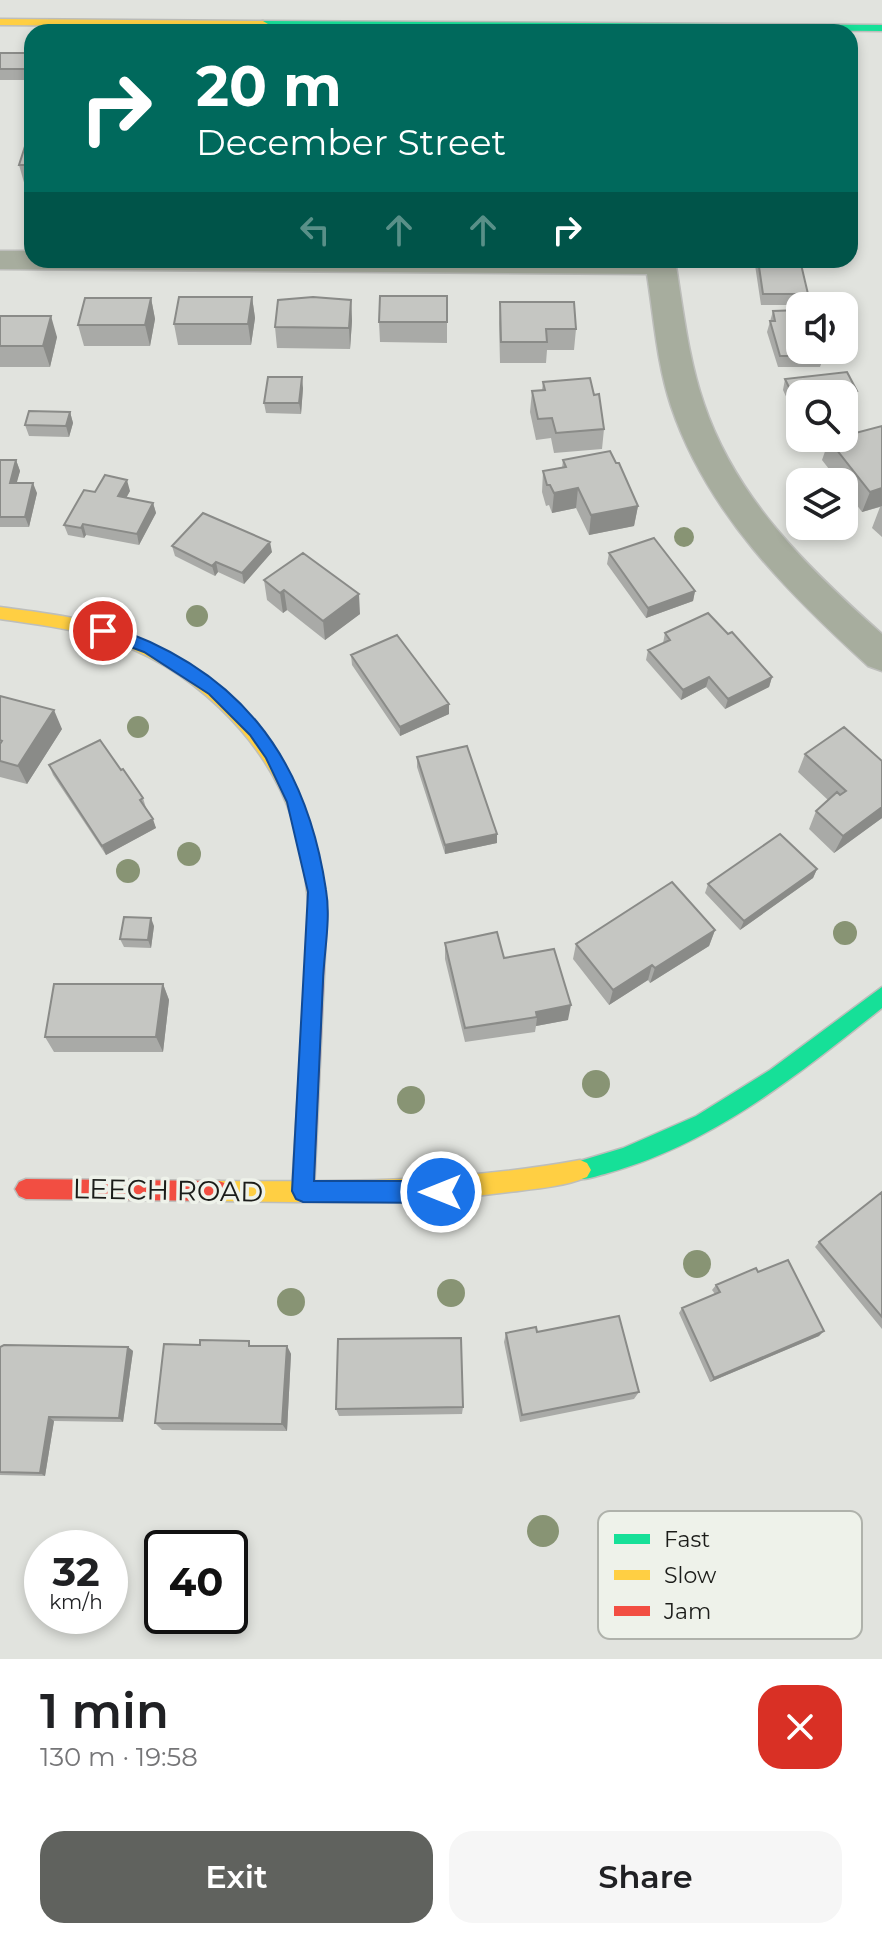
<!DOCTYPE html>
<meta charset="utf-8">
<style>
body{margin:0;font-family:Montserrat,sans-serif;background:#f6f6f6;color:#202124;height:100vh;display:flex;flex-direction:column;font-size:30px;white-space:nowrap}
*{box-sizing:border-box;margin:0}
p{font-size:26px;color:#757577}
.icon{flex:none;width:44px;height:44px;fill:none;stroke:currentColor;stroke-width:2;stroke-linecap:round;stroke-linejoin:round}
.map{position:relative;height:1659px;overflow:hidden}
.drawer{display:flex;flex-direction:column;background:#fff;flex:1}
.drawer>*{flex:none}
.banner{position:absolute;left:24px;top:24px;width:834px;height:244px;border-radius:24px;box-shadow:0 4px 12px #0003;background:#00695c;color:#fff;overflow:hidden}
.tools{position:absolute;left:786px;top:292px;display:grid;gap:16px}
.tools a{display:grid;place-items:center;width:72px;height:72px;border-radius:16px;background:#fff;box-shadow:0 4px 12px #0003;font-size:40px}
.speed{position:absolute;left:24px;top:1530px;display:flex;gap:16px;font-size:40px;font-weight:700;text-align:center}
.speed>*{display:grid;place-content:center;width:104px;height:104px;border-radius:50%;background:#fff;box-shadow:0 4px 12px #0003;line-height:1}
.speed small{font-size:20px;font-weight:400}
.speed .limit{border:4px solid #111;border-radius:12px;background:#fff;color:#111}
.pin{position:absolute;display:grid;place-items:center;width:68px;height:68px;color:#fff;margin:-34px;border:4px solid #fff;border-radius:50%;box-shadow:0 2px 8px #0007}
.me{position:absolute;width:88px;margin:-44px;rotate:270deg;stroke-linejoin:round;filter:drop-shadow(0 0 6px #0008)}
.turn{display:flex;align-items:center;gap:28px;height:168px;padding:0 40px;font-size:36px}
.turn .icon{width:104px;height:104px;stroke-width:2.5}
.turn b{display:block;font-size:56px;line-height:68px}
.lanes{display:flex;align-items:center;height:76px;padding:0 40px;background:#0003;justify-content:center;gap:40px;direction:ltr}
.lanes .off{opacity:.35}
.round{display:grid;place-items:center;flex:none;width:84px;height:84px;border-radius:24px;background:#f6f6f6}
.overview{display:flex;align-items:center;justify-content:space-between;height:136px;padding:0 40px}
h1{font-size:48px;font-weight:600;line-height:60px}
.action{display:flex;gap:16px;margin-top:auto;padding:16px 40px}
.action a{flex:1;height:92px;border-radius:24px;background:#60625e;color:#fff;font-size:32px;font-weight:600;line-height:92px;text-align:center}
.action a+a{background:#f6f6f6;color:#202124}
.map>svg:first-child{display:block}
</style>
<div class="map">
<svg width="882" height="1659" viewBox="0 0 882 1659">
<rect width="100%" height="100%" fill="#e1e3de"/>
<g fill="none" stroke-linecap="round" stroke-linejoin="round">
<g stroke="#bdbebb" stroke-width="3">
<path id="street" d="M0,251H32V260H675C683,308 688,358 704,404C736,499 809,569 882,634V671L868,666C787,592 707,513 671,406C657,364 654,318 647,274L0,269Z"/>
</g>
<g stroke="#bdbebb" stroke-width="3">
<path id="fast" d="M263,21L882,25V31L259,26V22Z
M882,987V1008C799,1074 713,1144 608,1173C596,1176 584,1182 573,1177L569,1170L573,1163L623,1148L696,1116L770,1070Z"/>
</g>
<g stroke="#bdbebb" stroke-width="3">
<path id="slow" d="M0,19L263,21L268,24L263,27L0,25Z
M0,607C42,613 85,617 125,633C253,683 314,778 327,911L325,917L318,919L311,917L309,911C306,881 303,850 293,821C265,736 188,664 102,638C69,628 34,624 0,619Z
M580,1160L587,1163L591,1170L587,1177C563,1187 534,1189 509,1192C413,1205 316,1202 219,1201L211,1198L208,1191L211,1184L219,1181C340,1182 460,1182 580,1160Z"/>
</g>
<g stroke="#bdbebb" stroke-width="3">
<path id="jam" d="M318,903L325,905L327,911L314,1191L311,1198L303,1201L295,1198L292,1191L309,911L311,905Z
M26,1179L219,1181L227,1184L230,1191L227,1198L219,1201L26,1199L19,1196L15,1189L19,1182Z"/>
</g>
<use href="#street" fill="#a7ad9e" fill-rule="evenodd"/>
<use href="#fast" fill="#16e098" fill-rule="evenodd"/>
<use href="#slow" fill="#ffcf43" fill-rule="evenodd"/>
<use href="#jam" fill="#f24e42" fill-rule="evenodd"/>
</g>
<g fill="#889474">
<circle cx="684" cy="537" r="10"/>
<circle cx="197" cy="616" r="11"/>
<circle cx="138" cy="727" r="11"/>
<circle cx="189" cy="854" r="12"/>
<circle cx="128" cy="871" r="12"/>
<circle cx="845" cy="933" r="12"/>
<circle cx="596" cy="1084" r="14"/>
<circle cx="411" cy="1100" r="14"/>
<circle cx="697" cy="1264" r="14"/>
<circle cx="451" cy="1293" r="14"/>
<circle cx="291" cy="1302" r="14"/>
<circle cx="543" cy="1531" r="16"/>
</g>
<path fill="#a9aaa7" d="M0,53H32V80H0Z
M32,134V186H25L19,165Z
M756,260H800L808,294L805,305H761L755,265Z
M447,296V343L380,342L379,322Z
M252,297L255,318L251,345H178L174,324Z
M151,298L155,319L150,346H84L78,325Z
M351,300L352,321L350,349L277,348L275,327Z
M500,302L576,329L574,350H547L546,363H500L499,323Z
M773,311L824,356L820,367H778L767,332Z
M0,316L57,337L50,367H0Z
M785,379L857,391L853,402L844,403V394H800V427L783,390Z
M543,382L604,429L602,449L554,453L551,438L536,440L530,412L532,391L542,390Z
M303,388L301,414L266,413L264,403Z
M70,412L73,423L69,437L29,436L25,425Z
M844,412L851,425L847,435L882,426V537L872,528L880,507L862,512L844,488V482H839L822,460L829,440L844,438Z
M805,438H830L806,441Z
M0,460H16L20,471L16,483L37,493L29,527H0Z
M563,460L638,506L634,526L589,535L576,508L552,513L549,505L546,506L542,492L543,471L562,468Z
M130,491L126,498L153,503L156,513L139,545L86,535L84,538L68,535L64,525L95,492Z
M172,546L272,552L244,584L218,572L215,576L175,556Z
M609,553L695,591L693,601L646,618L607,564Z
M264,580L360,614L325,640L287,610L283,613L267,600Z
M665,633L728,634L772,677L769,687L725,709L706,687L681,700L646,660L648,650L663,643Z
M351,655L449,704V714L400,736L352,665Z
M0,696L62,729L27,784L0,777Z
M805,754L882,761V818L834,853L809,829L816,811L828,800L798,772Z
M417,757L497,834V843L445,854L417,767Z
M49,765L121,770L143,798L146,808L156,828L106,855L53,775Z
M817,869L813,878L740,930L705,893L708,884Z
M154,926L151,948L124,947L120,939Z
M715,930L709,946L650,983L648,980L609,1005L573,959L576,944Z
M445,943L504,958L568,1020L536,1026L535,1032L465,1042L445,959Z
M163,984L169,1000L163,1052H54L45,1037Z
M882,1192V1329L815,1247L819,1242Z
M758,1272L819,1336L710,1382L679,1313L682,1308L715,1294L712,1290L716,1285Z
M537,1332L639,1392L634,1399L520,1422L504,1342L506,1333Z
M252,1346H287L291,1354L287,1431L162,1430L155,1423Z
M0,1347H128L133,1351L123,1422L54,1421L45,1476L0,1475Z
M463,1407L462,1414L339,1416L336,1409Z"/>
<path fill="#8a8b88" d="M252,297L255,318L251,345L248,324Z
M151,298L155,319L150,346L145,325Z
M351,300L352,321L350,349L349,328Z
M51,316L57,337L50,367L43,346Z
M302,377L303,388L301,414L299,403Z
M70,412L73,423L69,437L66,426Z
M16,460L20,471L14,493L10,483Z
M127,480L130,491L121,507L118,496Z
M33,483L37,493L29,527L25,517Z
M578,488L576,508L552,513L554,493Z
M882,488V506L862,512L870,492Z
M153,503L156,513L139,545L137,534Z
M638,506L634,526L589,535L591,515Z
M83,524L86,535L84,538L81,528Z
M270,542L272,552L244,584L242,573Z
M216,562L218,572L215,576L212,566Z
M284,590L287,610L283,613L280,593Z
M695,591L693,601L646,618L648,608Z
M359,594L360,614L325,640L323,621Z
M709,677L706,687L681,700L683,690Z
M772,677L769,687L725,709L728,699Z
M449,704V714L400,736V727Z
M54,710L62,729L27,784L18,766Z
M882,807V818L834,853L843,836Z
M153,819L156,828L106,855L102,846Z
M497,834V843L445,854V845Z
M817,869L813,878L740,930L744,921Z
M151,918L154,926L151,948L148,940Z
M715,930L709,946L650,983L655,968Z
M652,965L648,980L609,1005L613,990Z
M163,984L169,1000L163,1052L156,1037Z
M571,1005L568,1020L536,1026L537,1017L536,1012Z
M824,1331L819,1336L710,1382L714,1378Z
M287,1346L291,1354L287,1431L282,1424Z
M128,1347L133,1351L123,1422L119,1418Z
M49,1417L54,1421L45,1476L40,1473Z"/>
<path fill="#c5c6c2" stroke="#8a8b88" stroke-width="2" d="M0,53H32V69H0Z
M29,134H32V165H19Z
M758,260H800L808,294H763Z
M380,296H447V322H379Z
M179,297H252L248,324H174Z
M313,297L351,300L349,328L275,327L278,300Z
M85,298H151L145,325H78Z
M500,302H574L576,329H546L547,342H501Z
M800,310V350H822L824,356H780L770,321H775L773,311Z
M0,316H51L43,346H0Z
M847,372L857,391L835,394H800V410L785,379Z
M268,377H302L299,403H264Z
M590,378L594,395L599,394L604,429L556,433L552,418L538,419L532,391L545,390L543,382Z
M29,411L70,412L66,426L25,425Z
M844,412L851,425L844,426Z
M882,426V488L870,492L829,440L844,438V436Z
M610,451L616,463H619L638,506L591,515L578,488L554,493L550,485H547L543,471L566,467L563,460Z
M0,460H16L10,483H33L25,517H0Z
M105,475L127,480L118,496L153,503L137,534L83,524L81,528L64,525L84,490L95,492Z
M203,513L270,542L242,573L216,562L212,566L172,546Z
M654,538L695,591L648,608L609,553Z
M303,553L359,594L323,621L284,590L280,593L264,580Z
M708,613L728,634L732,632L772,677L728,699L709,677L683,690L648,650L670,640L665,633Z
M397,635L449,704L400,727L351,655Z
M0,696L54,710L18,766L0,761V744L2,741L0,740Z
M844,727L882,761V807L843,836L816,811L837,792L840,795L846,791L805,754Z
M100,740L121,770L123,769L143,798L140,800L153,819L102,846L49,765Z
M467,746L497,834L445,845L417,757Z
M780,834L817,869L744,921L708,884Z
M672,882L715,930L655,968L652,965L613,990L576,944Z
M124,917L151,918L148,940L120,939Z
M497,932L504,958L554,949L571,1005L536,1012L537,1017L465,1028L445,943Z
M54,984H163L156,1037H45Z
M882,1192V1317L819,1242Z
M788,1260L824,1331L714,1378L682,1308L720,1292L716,1285L756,1268L758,1272Z
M619,1316L639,1392L522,1415L506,1333L536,1327L537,1332Z
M461,1338L463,1407L336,1409L338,1339Z
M200,1340L249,1341V1346H287L282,1424L155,1423L164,1344L200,1345Z
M4,1345L128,1347L119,1418L49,1417L40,1473L0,1472V1347Z"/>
<path fill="#1a73e8" stroke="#114b97" stroke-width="2" d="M103,624C236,666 306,754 326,890C331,919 324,952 323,981C320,1048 317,1114 314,1181H441L448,1184L452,1192L448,1200L441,1203L303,1202L296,1199L292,1191L308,892L287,802L266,758L250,735L209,694L144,652L98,635L95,631L98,626Z"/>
<g text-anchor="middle" stroke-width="7" stroke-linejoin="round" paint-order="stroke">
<g font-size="28" fill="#1b1c19" stroke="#eef2ea">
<text transform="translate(168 1190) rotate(1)" y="10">LEECH ROAD</text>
</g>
</g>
<rect x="598" y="1511" width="264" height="128" rx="12" fill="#eef2ea" stroke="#afb2ab" stroke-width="2"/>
<rect x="614" y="1534" width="36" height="10" fill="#16e098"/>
<rect x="614" y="1570" width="36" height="10" fill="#ffcf43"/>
<rect x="614" y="1606" width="36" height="10" fill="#f24e42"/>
<g font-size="22" fill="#1b1c19">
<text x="664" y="1547">Fast</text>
<text x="664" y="1583">Slow</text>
<text x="664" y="1619">Jam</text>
</g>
</svg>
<div class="tools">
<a><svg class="icon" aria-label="sound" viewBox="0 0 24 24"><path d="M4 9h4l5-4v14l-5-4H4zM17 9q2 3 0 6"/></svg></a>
<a><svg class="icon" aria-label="search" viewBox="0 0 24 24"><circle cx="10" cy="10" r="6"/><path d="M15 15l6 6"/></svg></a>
<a><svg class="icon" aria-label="layers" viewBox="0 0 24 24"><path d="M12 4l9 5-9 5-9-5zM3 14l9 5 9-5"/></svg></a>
</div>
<div class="speed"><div>32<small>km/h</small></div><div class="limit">40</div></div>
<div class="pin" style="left:103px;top:631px;background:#d93025"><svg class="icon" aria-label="arrive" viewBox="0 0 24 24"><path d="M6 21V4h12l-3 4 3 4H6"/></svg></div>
<svg class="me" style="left:441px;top:1192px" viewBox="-20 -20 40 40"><circle r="17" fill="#1a73e8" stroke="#fff" stroke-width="3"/><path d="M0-11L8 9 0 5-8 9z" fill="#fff"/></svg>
<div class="banner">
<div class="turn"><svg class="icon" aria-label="right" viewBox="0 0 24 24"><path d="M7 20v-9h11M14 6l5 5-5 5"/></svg><div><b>20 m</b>December Street</div></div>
<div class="lanes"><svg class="icon off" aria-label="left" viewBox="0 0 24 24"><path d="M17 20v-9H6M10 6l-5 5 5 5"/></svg><svg class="icon off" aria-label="ahead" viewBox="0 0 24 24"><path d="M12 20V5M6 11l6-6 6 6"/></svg><svg class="icon off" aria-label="ahead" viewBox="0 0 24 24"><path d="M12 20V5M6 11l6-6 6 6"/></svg><svg class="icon" aria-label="right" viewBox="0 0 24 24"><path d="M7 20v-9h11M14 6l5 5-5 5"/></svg></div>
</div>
</div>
<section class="drawer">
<div class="overview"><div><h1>1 min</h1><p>130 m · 19:58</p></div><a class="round" style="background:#d93025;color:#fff"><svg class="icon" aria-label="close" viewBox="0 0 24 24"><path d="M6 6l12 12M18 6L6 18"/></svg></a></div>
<div class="action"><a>Exit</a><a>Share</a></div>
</section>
